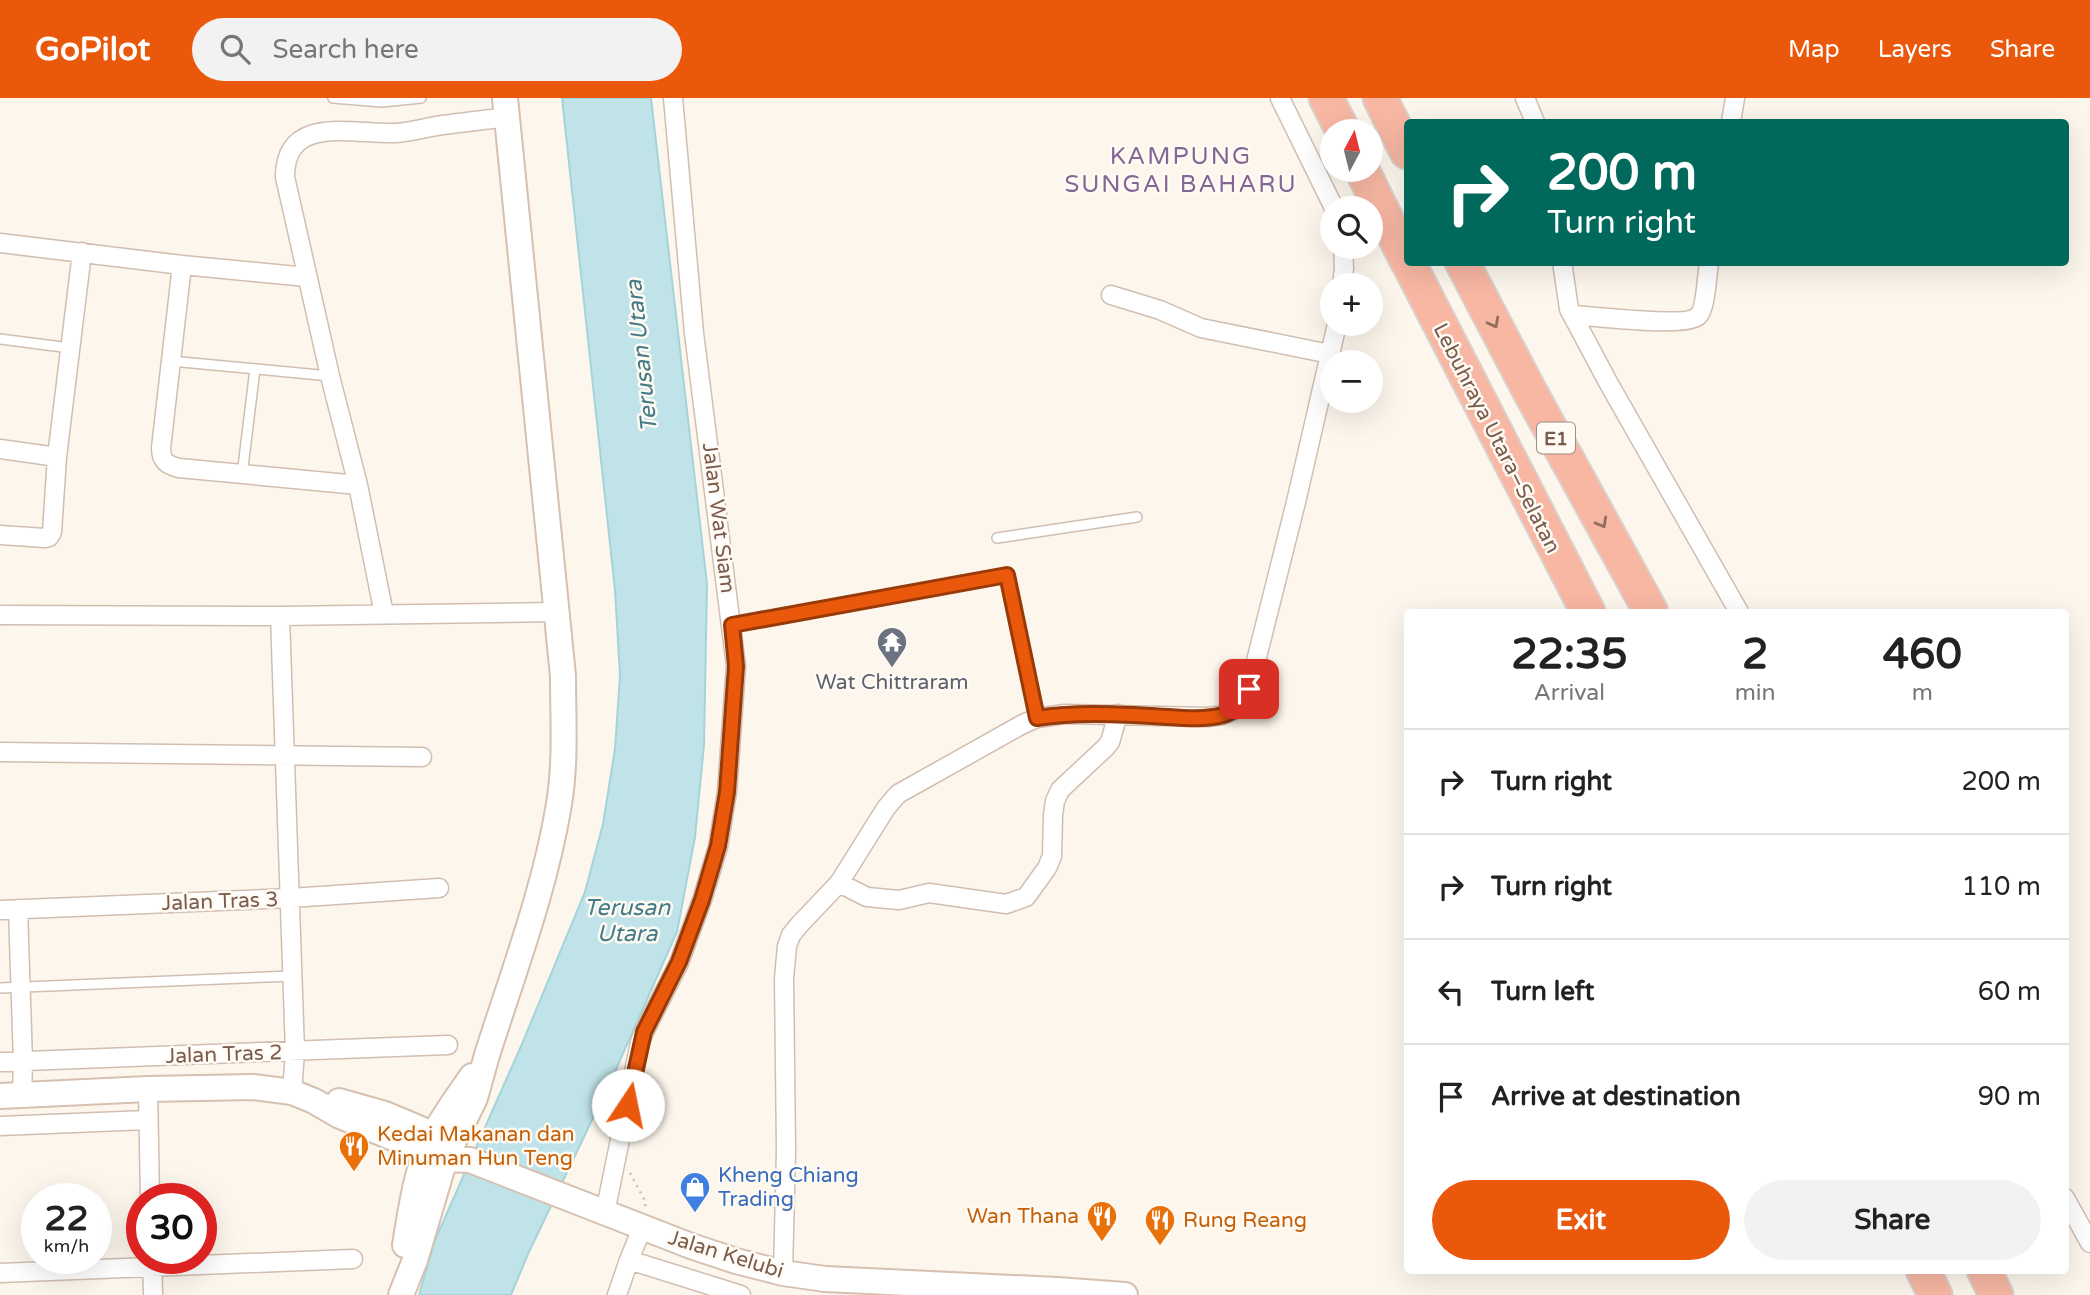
<!DOCTYPE html>
<meta charset="utf-8">
<style>
body{margin:0;font-family:"Varela Round",sans-serif;background:#f2f2f2;color:#222;height:100vh;display:flex;flex-direction:column;font-size:26px;white-space:nowrap}
*{box-sizing:border-box;margin:0}
p{font-size:23px;color:#767676}
.icon{flex:none;width:38px;height:38px;fill:none;stroke:currentColor;stroke-width:2;stroke-linecap:round;stroke-linejoin:round}
.map{position:relative;flex:1;overflow:hidden}
.drawer{position:absolute;left:1404px;top:511px;width:665px;height:665px;display:flex;flex-direction:column;background:#fff;border-radius:7px;box-shadow:0 7px 28px #0002}
.drawer>*{flex:none}
.hud{position:absolute;left:1404px;top:21px;width:665px;height:147px;border-radius:7px;box-shadow:0 7px 28px #0002;background:#00695c;color:#fff;overflow:hidden}
.needle{width:46px;rotate:7deg}
.controls{position:absolute;left:1320px;top:21px;display:grid;gap:14px}
.controls a{display:grid;place-items:center;width:63px;height:63px;border-radius:50%;background:#fff;box-shadow:0 7px 28px #0002;font-size:35px}
.speed{position:absolute;left:21px;top:1085px;display:flex;gap:14px;font-size:35px;font-weight:700;text-align:center}
.speed>*{display:grid;place-content:center;width:91px;height:91px;border-radius:50%;background:#fff;box-shadow:0 7px 28px #0002;line-height:1}
.speed small{font-size:18px;font-weight:400}
.speed .limit{border:10px solid #d22;background:#fff;color:#111}
.pin{position:absolute;display:grid;place-items:center;width:60px;height:60px;color:#fff;margin:-30px;border-radius:14px;box-shadow:0 4px 10px #0006}
.me{position:absolute;width:77px;margin:-38px;rotate:11deg;stroke-linejoin:round;filter:drop-shadow(0 0 5px #0008)}
.turn{display:flex;align-items:center;gap:24px;height:147px;padding:0 28px;font-size:32px}
.turn .icon{width:91px;height:91px;stroke-width:2.5}
.turn b{display:block;font-size:49px;line-height:60px}
.eta{display:flex;justify-content:space-evenly;align-items:center;height:119px;text-align:center}
.eta b{font-size:42px;font-weight:700;line-height:49px}
.primary-button{display:flex;gap:14px;margin-top:auto;padding:14px 28px}
.primary-button a{flex:1;height:80px;border-radius:42px;background:#ea580c;color:#fff;font-size:28px;font-weight:700;line-height:80px;text-align:center}
.primary-button a+a{background:#f2f2f2;color:#222}
ul{padding:0;list-style:none}
li{display:flex;align-items:center;gap:21px;height:105px;padding:0 28px;border-top:2px solid #e0e0e0}
li div{flex:1}
li b{display:block;font-size:26px}
li em{font-style:normal}
header{display:flex;align-items:center;gap:42px;box-sizing:border-box;height:98px;padding:0 35px;background:#ea580c;color:#fff}
header strong{font-size:33px}
nav{display:flex;gap:38px;margin-inline-start:auto;font-size:24px}
.search{width:490px;height:63px;background:#f2f2f2;display:flex;align-items:center;gap:18px;box-sizing:border-box;padding:0 24px;border-radius:38px;color:#767676;font-size:26px}
.map>svg:first-child{display:block}
</style>
<header>
<strong>GoPilot</strong>
<div class="search"><svg class="icon" aria-label="search" viewBox="0 0 24 24"><circle cx="10" cy="10" r="6"/><path d="M15 15l6 6"/></svg>Search here</div>
<nav><a>Map</a><a>Layers</a><a>Share</a></nav>
</header>
<div class="map">
<svg width="2090" height="1197" viewBox="0 0 2090 1197">
<rect width="100%" height="100%" fill="#fdf6ec"/>
<path fill="#bfe3e8" stroke="#a5d3da" stroke-width="2" d="M562,0H651L707,486L704,647L695,739L677,834L613,978L528,1156L511,1197H419L435,1142L522,946L585,794L603,726L615,651L620,577L615,492Z"/>
<g fill="none" stroke-linecap="round" stroke-linejoin="round">
<g stroke="#d1beb0" stroke-width="12">
<path id="lane" d="M333,0L382,4L421,0
M0,241L70,250
M171,263L330,278
M242,377L255,271
M997,440L1137,419
M732,527L1007,477L1037,620
M0,890L292,878"/>
</g>
<g stroke="#d1beb0" stroke-width="21">
<path id="street" d="M1280,0L1334,110
M1525,0L1535,24
M1731,24L1735,0
M0,145L182,167L307,179
M1562,164L1569,211L1609,286L1739,514
M182,167L161,350C161,363 167,367 179,370L358,387
M1342,187L1344,170L1343,149
M1111,197L1160,212L1201,230L1330,256
M1572,217C1593,218 1686,230 1698,218C1706,211 1707,176 1709,164
M0,351L57,359
M0,437L45,440L49,439L52,434L57,359L82,154
M384,516L358,387L330,278L285,79C285,15 355,37 396,35C412,34 427,29 443,27C464,24 486,22 507,19
M0,517L280,518L556,514
M280,518L295,954L292,994
M0,654L422,659
M839,785L867,799L899,802L929,795L1006,806L1026,799L1047,770L1052,758L1053,717L1055,703L1060,692L1106,649L1110,644L1118,616
M18,811L23,964L22,997
M0,812L291,800L439,790
M0,964L448,947
M148,991L150,1101
M0,1028L147,1022
M2065,1100L2090,1145
M605,1115L640,944L644,934L679,865L702,802L718,749L727,694L736,568L694,235L673,0
M152,1160L153,1197
M629,1162L741,1197
M0,1175L353,1161
M783,1175L786,1052L784,880L787,848L791,837L800,826L839,785L886,710L898,696L1023,626L1037,620L1065,616L1208,619L1223,617L1236,611L1245,601L1249,591L1296,404L1337,226
M617,1197L629,1162L643,1128"/>
</g>
<g stroke="#d6c0b0" stroke-width="28">
<path id="secondary" d="M0,998L148,991L253,989L292,994L314,1003L340,1018L427,1054L445,1061L470,1062L691,1148L736,1163L783,1175L825,1181L1057,1192L1125,1197
M339,1003L385,1016L449,1043
M405,1147C411,1111 416,1071 433,1038C444,1017 459,997 472,978
M401,1197L415,1162L445,1061L475,1000L487,957C513,875 545,792 559,706C566,664 563,621 563,578L505,0"/>
</g>
<g stroke="#dad1cd" stroke-width="37">
<path id="highway" d="M1326,0L1343,33
M1380,0L1407,54
M1362,72L1407,163
M1408,164L1588,514
M1462,164L1529,292L1651,514
M1923,1172L1935,1197
M1984,1172L1996,1197"/>
</g>
<path stroke="#d9b8a5" stroke-width="2.5" stroke-dasharray="2 5" stroke-linecap="butt" d="M630,1075L644,1101L646,1110"/>
<use href="#lane" stroke="#fff" stroke-width="9"/>
<use href="#street" stroke="#fff" stroke-width="18"/>
<use href="#secondary" stroke="#fff" stroke-width="24"/>
<use href="#highway" stroke="#f7b7a3" stroke-width="33"/>
</g>
<defs><path id="oneway-chevron" d="M-2-3.5L2.5 0L-2 3.5" fill="none" stroke-width="1.6" stroke-linecap="round" stroke-linejoin="round" transform="scale(1.75)"/></defs>
<g stroke="#936e5e">
<use href="#oneway-chevron" transform="translate(1494 225) rotate(62)"/>
<use href="#oneway-chevron" transform="translate(1602 425) rotate(61)"/>
</g>
<g fill="none" stroke-linecap="round" stroke-linejoin="round">
<g stroke="#983908" stroke-width="18">
<path id="route" d="M628,1007L644,934L679,864L702,802L718,748L727,694L736,568L732,527L1007,477L1037,620C1075,614 1113,616 1152,618C1175,619 1201,623 1223,617C1237,613 1244,604 1249,591"/>
</g>
<use href="#route" stroke="#ea580c" stroke-width="12"/>
</g>
<defs>
<g id="temple-pin" transform="scale(1.575)"><path d="M0 17L-7.5 6A9.5 9.5 0 1 1 7.5 6Z" fill="#6b7280" stroke="#fffaf3"/><path d="M0-6L5-2H3V0L6.5 2.5H4V6H1.5V3h-3V6H-4V2.5H-6.5L-3 0V-2H-5Z" fill="#fff"/></g>
<g id="restaurant-pin" transform="scale(1.575)"><path d="M0 17L-7.5 6A9.5 9.5 0 1 1 7.5 6Z" fill="#e8710a" stroke="#fffaf3"/><path d="M-5-6h1v4h1v-4h1v4h1v-4h1v5L-1.5 .5V6h-2V.5L-5-1ZM5-6V6H3V1.5H1.5Q1.5-4 5-6Z" fill="#fff"/></g>
<g id="shop-pin" transform="scale(1.575)"><path d="M0 17L-7.5 6A9.5 9.5 0 1 1 7.5 6Z" fill="#3f7fe0" stroke="#fffaf3"/><path d="M-5-2.5h2.3a2.7 3.5 0 0 1 5.4 0H5L5.5 6h-11ZM-1.5-2.5h3a1.5 2.3 0 0 0-3 0Z" fill="#fff"/></g>
</defs>
<g fill-rule="evenodd">
<use href="#temple-pin" x="892" y="544"/>
<use href="#restaurant-pin" x="354" y="1048"/>
<use href="#shop-pin" x="695" y="1089"/>
<use href="#restaurant-pin" x="1102" y="1118"/>
<use href="#restaurant-pin" x="1160" y="1122"/>
</g>
<g text-anchor="middle" stroke-width="5" stroke-linejoin="round" paint-order="stroke">
<rect fill="#fffaf3" stroke="#a28b7f" stroke-width="2" x="1537" y="324.5" width="38" height="31" rx="5"/>
<g font-size="19" font-weight="bold" fill="#7a5c4d">
<text x="1556" y="347">E1</text>
</g>
<g font-size="21" fill="#7a5c4d" stroke="#fffaf3">
<text transform="translate(1497 340) rotate(63)" y="7">Lebuhraya Utara–Selatan</text>
<text transform="translate(719 420) rotate(83)" y="7">Jalan Wat Siam</text>
<text transform="translate(220 803) rotate(-2)" y="7">Jalan Tras 3</text>
<text transform="translate(224 956) rotate(-2)" y="7">Jalan Tras 2</text>
<text transform="translate(726 1156) rotate(17)" y="7">Jalan Kelubi</text>
</g>
<g font-size="21" fill="#5b616d" stroke="#fffaf3">
<text x="892" y="591">Wat Chittraram</text>
</g>
<g font-size="21" fill="#c56008" stroke="#fffaf3" text-anchor="start">
<text x="377" y="1043">Kedai Makanan dan<tspan x="377" dy="24">Minuman Hun Teng</tspan></text>
<text x="1079" y="1125" text-anchor="end">Wan Thana</text>
<text x="1183" y="1129">Rung Reang</text>
</g>
<g font-size="21" fill="#366cbe" stroke="#fffaf3" text-anchor="start">
<text x="718" y="1084">Kheng Chiang<tspan x="718" dy="24">Trading</tspan></text>
</g>
<g font-size="23" font-style="italic" fill="#437c86" stroke="#fffaf3">
<text transform="translate(641 258) rotate(-96)" y="8">Terusan Utara</text>
<text x="627" y="817">Terusan<tspan x="627" dy="26">Utara</tspan></text>
</g>
<g font-size="24" letter-spacing="2" fill="#846695" stroke="#fffaf3">
<text x="1181" y="66">KAMPUNG<tspan x="1181" dy="28">SUNGAI BAHARU</tspan></text>
</g>
</g>
</svg>
<div class="controls">
<a><svg class="needle" viewBox="-14 -14 28 28"><path d="M0-13l5 13h-10z" fill="#e53935"/><path d="M0 13l5-13h-10z" fill="#767676"/></svg></a>
<a><svg class="icon" aria-label="search" viewBox="0 0 24 24"><circle cx="10" cy="10" r="6"/><path d="M15 15l6 6"/></svg></a>
<a>+</a>
<a>−</a>
</div>
<div class="speed"><div>22<small>km/h</small></div><div class="limit">30</div></div>
<div class="pin" style="left:1249px;top:591px;background:#d93025"><svg class="icon" aria-label="arrive" viewBox="0 0 24 24"><path d="M6 21V4h12l-3 4 3 4H6"/></svg></div>
<svg class="me" style="left:628px;top:1007px" viewBox="-20 -20 40 40"><circle r="19" fill="#fff"/><path d="M0-13L10 11 0 6-10 11z" fill="#ea580c"/></svg>
<div class="hud">
<div class="turn"><svg class="icon" aria-label="right" viewBox="0 0 24 24"><path d="M7 20v-9h11M14 6l5 5-5 5"/></svg><div><b>200 m</b>Turn right</div></div>
</div>
<section class="drawer">
<div class="eta">
<div><b>22:35</b><p>Arrival</p></div>
<div><b>2</b><p>min</p></div>
<div><b>460</b><p>m</p></div>
</div>
<ul>
<li><svg class="icon" aria-label="right" viewBox="0 0 24 24"><path d="M7 20v-9h11M14 6l5 5-5 5"/></svg><div><b>Turn right</b></div><em>200 m</em></li>
<li><svg class="icon" aria-label="right" viewBox="0 0 24 24"><path d="M7 20v-9h11M14 6l5 5-5 5"/></svg><div><b>Turn right</b></div><em>110 m</em></li>
<li><svg class="icon" aria-label="left" viewBox="0 0 24 24"><path d="M17 20v-9H6M10 6l-5 5 5 5"/></svg><div><b>Turn left</b></div><em>60 m</em></li>
<li><svg class="icon" aria-label="arrive" viewBox="0 0 24 24"><path d="M6 21V4h12l-3 4 3 4H6"/></svg><div><b>Arrive at destination</b></div><em>90 m</em></li>
</ul>
<div class="primary-button"><a>Exit</a><a>Share</a></div>
</section>
</div>
